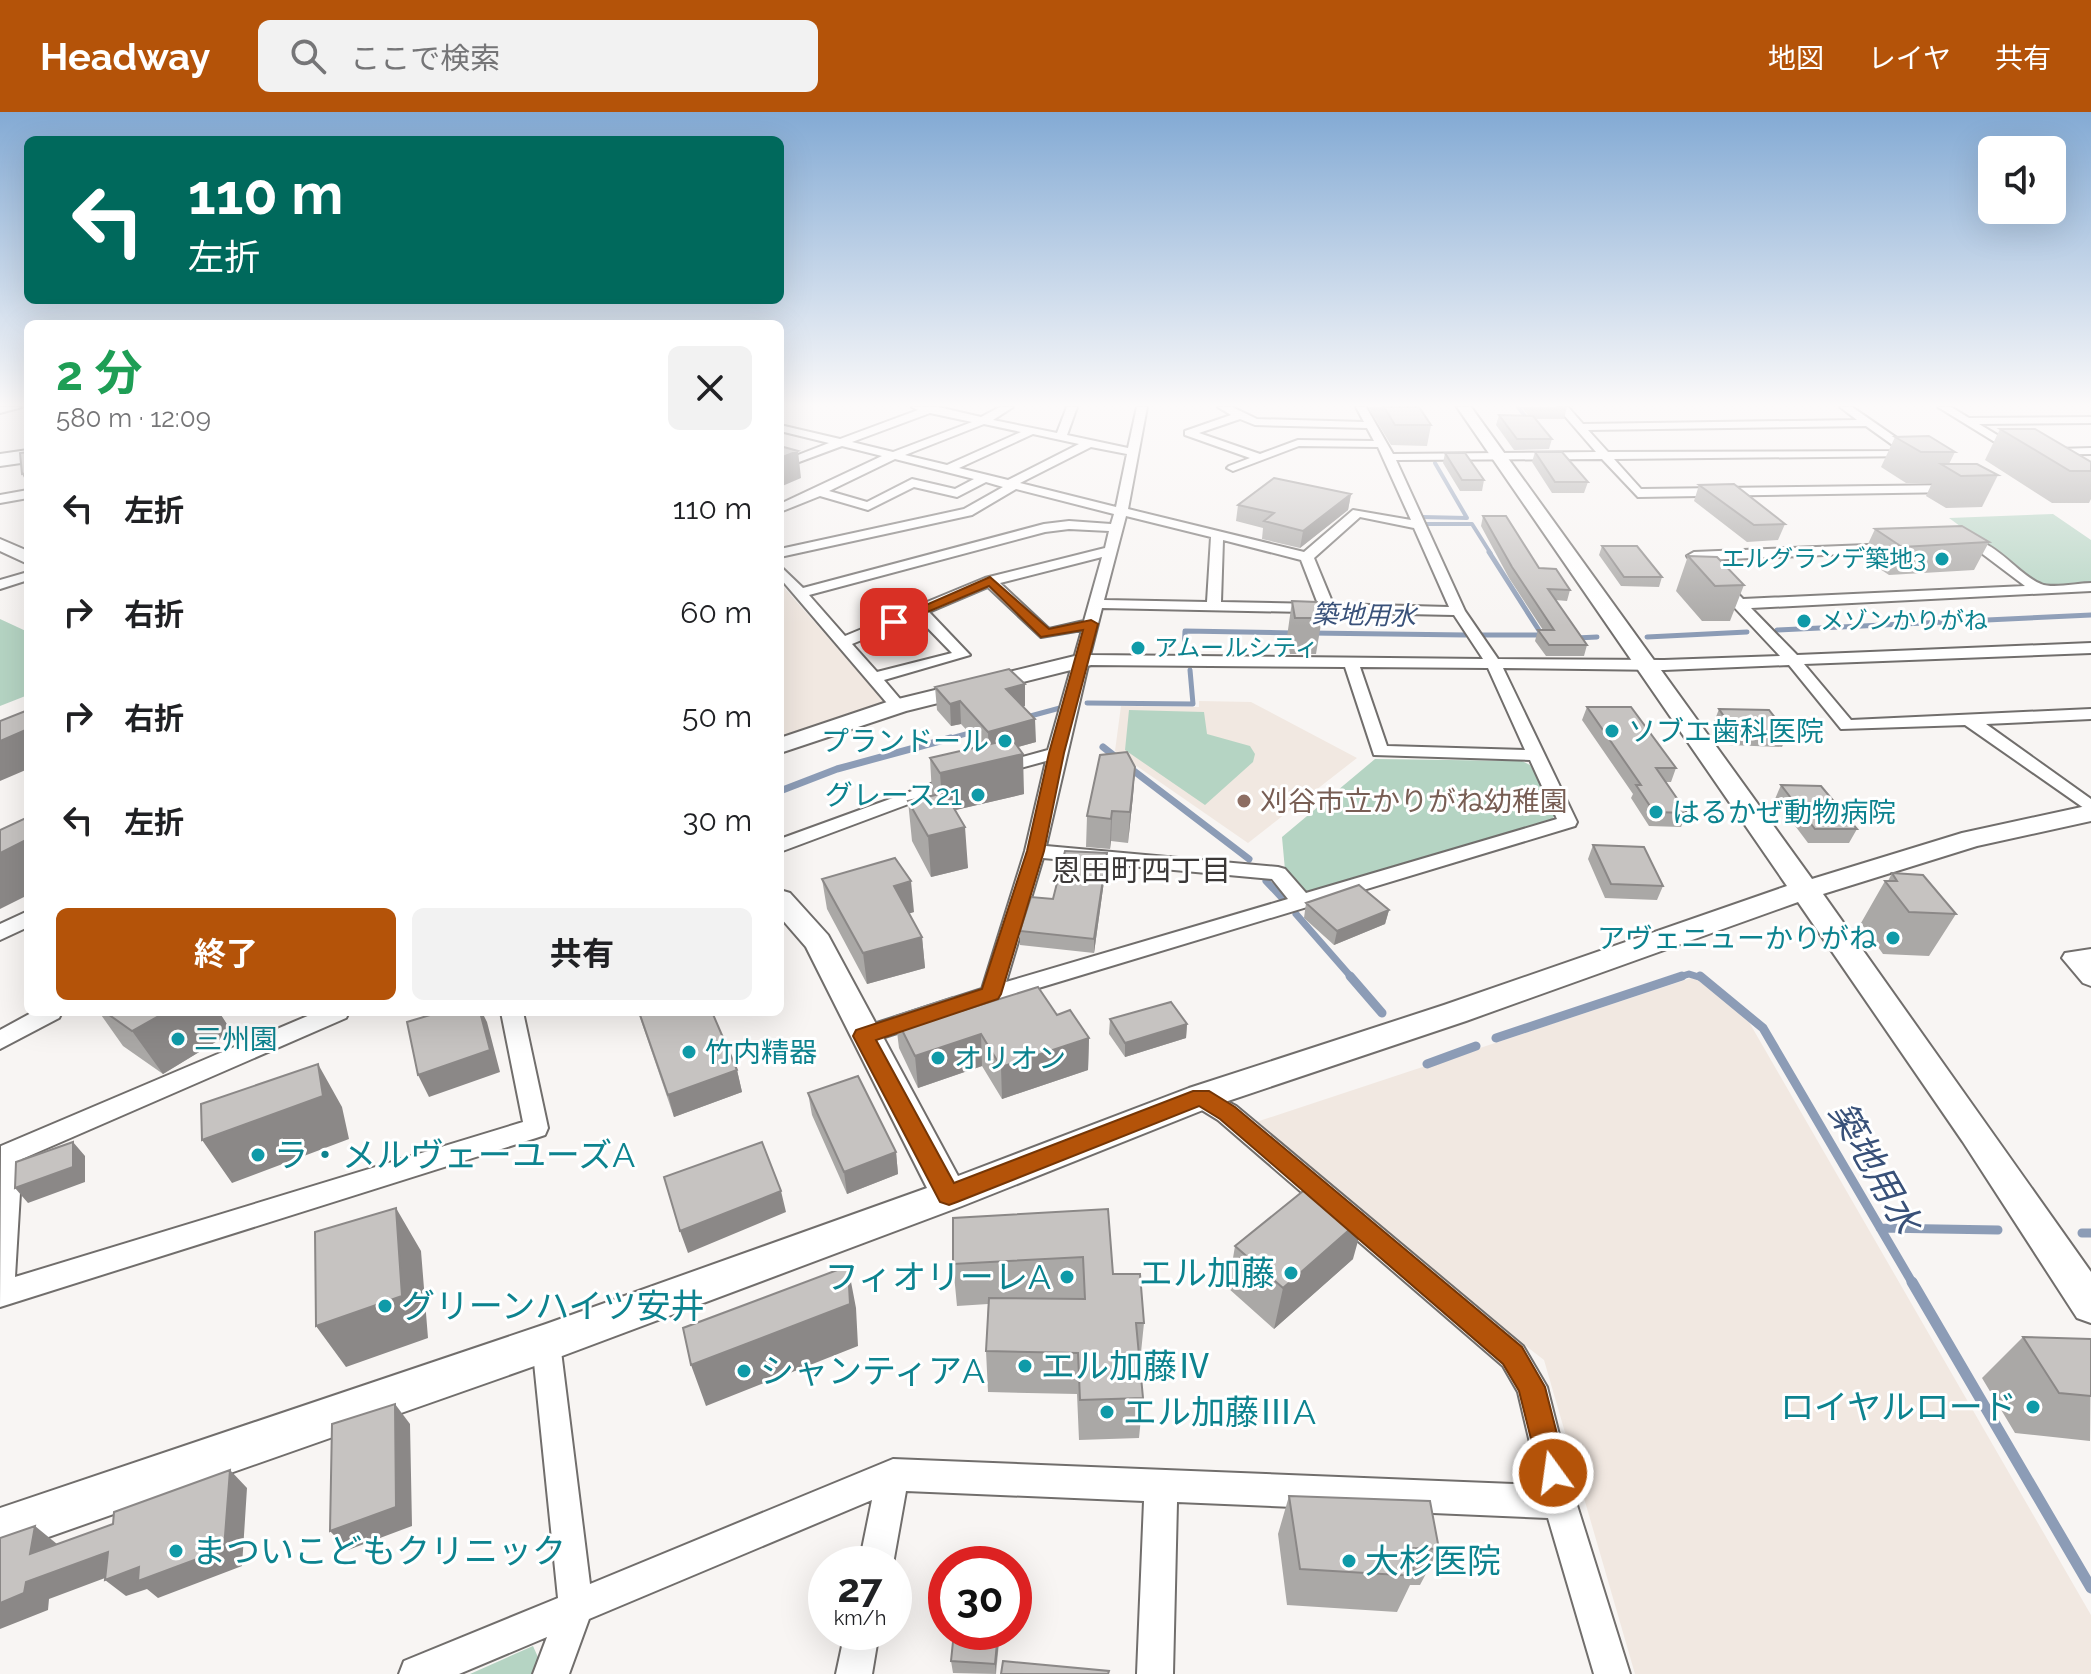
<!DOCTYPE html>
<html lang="ja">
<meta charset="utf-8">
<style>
body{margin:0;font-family:Raleway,"Noto Sans JP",sans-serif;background:#f2f2f2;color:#202124;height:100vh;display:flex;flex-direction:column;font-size:30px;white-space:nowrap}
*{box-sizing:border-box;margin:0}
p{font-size:26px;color:#757577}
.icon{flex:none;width:44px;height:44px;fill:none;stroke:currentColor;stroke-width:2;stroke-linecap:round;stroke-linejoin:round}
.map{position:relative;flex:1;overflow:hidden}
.sheet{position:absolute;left:24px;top:208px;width:760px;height:696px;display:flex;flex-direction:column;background:#fff;border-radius:12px;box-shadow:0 8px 32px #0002}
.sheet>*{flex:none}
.hud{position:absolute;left:24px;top:24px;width:760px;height:168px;border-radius:12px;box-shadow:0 8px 32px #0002;background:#00695c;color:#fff;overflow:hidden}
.tools{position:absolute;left:1978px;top:24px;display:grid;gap:16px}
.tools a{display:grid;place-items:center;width:88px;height:88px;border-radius:12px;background:#fff;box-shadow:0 8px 32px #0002;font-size:40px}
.speed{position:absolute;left:808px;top:1434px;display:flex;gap:16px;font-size:40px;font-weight:700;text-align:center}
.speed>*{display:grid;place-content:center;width:104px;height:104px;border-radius:50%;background:#fff;box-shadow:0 8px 32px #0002;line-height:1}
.speed small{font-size:20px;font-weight:400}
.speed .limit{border:12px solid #d22;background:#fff;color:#111}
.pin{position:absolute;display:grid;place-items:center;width:68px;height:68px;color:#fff;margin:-34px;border-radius:16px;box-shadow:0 4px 12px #0006}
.me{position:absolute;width:88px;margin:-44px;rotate:346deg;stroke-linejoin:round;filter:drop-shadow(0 0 6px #0008)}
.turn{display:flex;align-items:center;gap:28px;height:168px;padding:0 32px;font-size:36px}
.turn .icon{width:104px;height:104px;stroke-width:2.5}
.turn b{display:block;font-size:56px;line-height:68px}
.round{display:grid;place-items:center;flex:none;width:84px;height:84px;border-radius:12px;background:#f2f2f2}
.head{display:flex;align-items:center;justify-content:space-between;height:136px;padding:0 32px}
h1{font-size:48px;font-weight:700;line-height:60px;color:#1e9e55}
.primary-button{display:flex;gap:16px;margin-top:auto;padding:16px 32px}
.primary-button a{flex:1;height:92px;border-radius:12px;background:#b45309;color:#fff;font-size:32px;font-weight:700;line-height:92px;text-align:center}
.primary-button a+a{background:#f2f2f2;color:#202124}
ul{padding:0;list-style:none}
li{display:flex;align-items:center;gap:24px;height:104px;padding:0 32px}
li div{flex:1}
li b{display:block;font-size:30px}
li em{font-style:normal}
header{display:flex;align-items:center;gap:48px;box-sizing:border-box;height:112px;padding:0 40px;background:#b45309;color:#fff}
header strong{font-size:38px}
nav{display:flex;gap:44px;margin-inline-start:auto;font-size:28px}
.search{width:560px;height:72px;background:#f2f2f2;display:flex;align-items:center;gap:20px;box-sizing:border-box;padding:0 28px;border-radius:12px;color:#757577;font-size:30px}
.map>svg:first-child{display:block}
</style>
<header>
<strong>Headway</strong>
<div class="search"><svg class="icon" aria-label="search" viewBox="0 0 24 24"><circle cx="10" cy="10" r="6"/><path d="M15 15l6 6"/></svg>ここで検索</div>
<nav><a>地図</a><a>レイヤ</a><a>共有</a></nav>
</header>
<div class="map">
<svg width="2091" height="1562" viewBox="0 0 2091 1562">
<rect width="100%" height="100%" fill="#f8f5f3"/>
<path fill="#f1e8e1" d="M780,471L885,590L780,624Z
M1199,589L1251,590L1357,646L1248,731L1115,639L1121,594L1199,595Z
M1694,865L1745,903L2091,1503V1562H1635L1544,1248L1244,1014Z"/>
<path fill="#b5d4c3" d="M2053,402L2091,428V472L2042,474L1949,406Z
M0,507L28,520V583L0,594Z
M1129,598L1204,600L1207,622L1250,634L1255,642L1253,650L1205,693L1125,638Z
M1375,647L1522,649L1530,653L1556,703L1549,710L1306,781L1285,758L1282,725Z
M533,1534L541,1552L537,1562H470Z"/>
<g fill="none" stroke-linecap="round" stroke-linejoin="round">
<path stroke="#8c9cb6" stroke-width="4" d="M1518,295L1529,309
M1422,405L1467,406L1435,351
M1426,412H1472L1491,442"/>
<path stroke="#8c9cb6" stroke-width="5" d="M1777,518L2091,503
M1310,521L1466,523
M1481,523H1542L1489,440
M1647,525L1747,520
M1576,526L1597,525
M1184,542L1185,519L1293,521
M1087,591L1193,592L1190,558
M1023,606L1060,596
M944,628L977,619"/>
<path stroke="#8c9cb6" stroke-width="7" d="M1103,635L1117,646
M1130,656L1249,747
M780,679L837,657L951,626
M1266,769L1284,788
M1296,802L1352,866
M1676,866L1689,862L1702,866"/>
<path stroke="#8c9cb6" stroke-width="9" d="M1350,864L1382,901
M1700,864L1763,916L1913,1172
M1496,926L1682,864
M1427,952L1476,934
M1880,1116L1998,1118
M2082,1121H2091"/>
<path stroke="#8c9cb6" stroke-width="11" d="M1912,1170L2091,1476"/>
<g stroke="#716e6c" stroke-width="4">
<path id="street" d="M0,295H22L0,301Z
M912,295H938L981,305L1000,295H1013L993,308L1057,321L1067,295H1077L1067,323L1128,336L1137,295H1147L1128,397L1304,440L1353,398L1411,408L1378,335L1299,334L1233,359L1227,356L1229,354L1250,346L1185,323V319L1231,303L1218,295H1232L1257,307L1364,310L1356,295H1366L1393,342L1596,340L1557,295H1568L1583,312L1857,308L1840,295H1852L1917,340V344L1614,347L1641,377L1954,373L1958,374V380L1638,385L1602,347L1396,348L1465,499L1498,547L1664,548L1780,544L1689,447L1687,444L1694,440L1893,432L1900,436L1893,440L1705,448L1743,487L2025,474L1976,437L1961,438L1954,434C1985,411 2014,462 2041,472C2053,477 2077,471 2091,471V479L1751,496L1797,543L2091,531V541L1804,552L1851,608L2091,597V607L1986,612L2091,687V701L1965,613L1841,617L1789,553L1664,558L1503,556L1577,710L1575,714L999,888L863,932L855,930L852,924L855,918L982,877L1025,739L1046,649L999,662L990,657L993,653L1048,638L1082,518L1041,525L988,475L929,500L970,543L884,568L906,594L898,599L892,597L780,466V454L803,476L1044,412L1069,409L1111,412L1114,402L1016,377L972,403L780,445V437L964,397L1003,375L986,370L957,385L914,375L868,398L820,384L780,400V392L882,344L842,334L780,357V350L829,331L780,319V313L840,327L918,298ZM930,301L972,310L893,340L852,330ZM1240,307L1255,313L1367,316L1374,329L1298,328L1260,342L1199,321ZM984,312L1021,320L947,353L905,343ZM1866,314L1901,339L1608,340L1588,318ZM1033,322L1079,332L1008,368L959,356ZM1091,335L1127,342L1116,395L1020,371ZM895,347L974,367L955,377L912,367L867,390L829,379ZM1126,404L1211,425L1207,490L1104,488ZM1360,405L1414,416L1449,495L1333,492L1314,446ZM1069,417L1109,419L1105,436L985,466L845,524L809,483L1045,420ZM1223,428L1301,448L1318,492L1221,490ZM1102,445L1084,509L1049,517L1000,471ZM1102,496L1454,503L1483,547L1090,543ZM917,505L952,541L877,560L852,532ZM1088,553L1345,555L1374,643L1530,648L1557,707L1306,781L1285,757L1278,755L1046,734ZM1360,555L1488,556L1525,638L1387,634ZM1043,746L1272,767L1288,787L1006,870Z
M1938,295H1951L1969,306L2091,305V311L1979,312L2022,338L2091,336V342L2016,343Z
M28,378V386L0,391V383Z
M28,460V468L0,477V468Z
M956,663L962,664L965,668L962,672L780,740V727Z
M28,799V815L0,828V812Z
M2091,837V874L2083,871L2062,846L2065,841Z
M33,900H62L59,906L0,937V918Z
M317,900H349L346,906L22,1047L15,1165L523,1010L501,900H523L548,1016L545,1023L536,1026L0,1195L1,1034Z
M1201,976L1236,994L1523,1234L1547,1275L1576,1390L1630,1562H1594L1548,1406L1177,1390L1173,1562H1137L1144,1389L906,1379L893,1452H859L872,1388L589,1507L569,1562H533L547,1525L459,1562H399L404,1549L558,1486L532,1231L536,1221L546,1218L556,1221L560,1231L590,1472L893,1347L1540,1373L1518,1280L1503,1254L1218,1008L1192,992L1189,985L1192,978Z
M845,1520H879L872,1562H836Z"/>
</g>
<g stroke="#716e6c" stroke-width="4">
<path id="secondary" d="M1457,295H1471L1812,767L1962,721L2091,693V709L1977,734L1823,782L2091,1160V1211L2077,1206L1963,1030L1798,790L1466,909L1213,994L962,1094L546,1250L0,1442V1396L546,1212L927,1076L806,835L780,805V778L790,781L828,823L958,1064L1189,976L1444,893L1787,774Z
M0,427L28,439V452L0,439Z
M1083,542L1094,548L1091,553L906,599L780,641V626L890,589Z"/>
</g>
<g stroke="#716e6c" stroke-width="4">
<path id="highway" d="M28,338V350L0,354V342Z"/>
</g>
<use href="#street" fill="#fff" fill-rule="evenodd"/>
<use href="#secondary" fill="#fff" fill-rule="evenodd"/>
<use href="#highway" fill="#fff" fill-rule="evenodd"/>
</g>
<path fill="#aaa8a6" d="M1368,295H1419L1431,313L1427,334L1391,333Z
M1521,295H1567L1564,307H1535L1552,327L1549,337L1514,338L1496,313L1499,303H1528Z
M2000,317L2091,350V387L2089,391H2052L1985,348Z
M1895,325L1955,340L1949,352L1998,363L1982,395L1946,396L1926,384L1932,371H1906L1881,355Z
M1535,340L1588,370L1584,381H1552L1532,350Z
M1445,341L1484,368L1482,379H1460L1443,351Z
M1699,373L1785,412L1778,428L1747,430L1694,389Z
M1351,382L1348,398L1300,436L1262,427L1263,416L1236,409L1238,393Z
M1483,404L1539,456L1570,478L1567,489L1555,488L1587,533L1584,544H1546L1535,529L1538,518H1543L1509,466L1481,414Z
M1875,417L1989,430L1974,458L1889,463L1862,445Z
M1602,434L1662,465L1659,475L1621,474L1599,443Z
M1688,444L1744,473L1730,509H1702L1676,479Z
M1292,489L1322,506L1316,542H1290L1287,525Z
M1025,572V594L1023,595L1036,630L1018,635L1024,682L955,698L968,756L931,765L912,729L908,689L932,683L930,646L981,634L961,612L951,614L937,598L935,575Z
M1587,595L1676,656L1671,670H1666L1687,701L1681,715L1649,714L1631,686L1633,682L1582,608Z
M1719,597L1788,622L1782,635L1728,633L1714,610Z
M1135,655L1133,684L1128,731L1111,729L1110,737L1086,735L1087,704Z
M1781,673L1857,717L1849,731H1808L1775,687Z
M1593,733L1663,774L1657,788L1605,786L1588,747Z
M1107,741L1106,755L1094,841L1020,833V819L1053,787Z
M1892,761L1956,802L1929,844L1883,842L1861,811L1885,769H1888Z
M822,767L914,800L909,801L922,825L925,856L867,872L827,797Z
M1306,791L1389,798L1385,812L1334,833L1304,806Z
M961,899L1057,903L1089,926L1088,958L1002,987L982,954L918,976L899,936L895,904Z
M99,900H219L232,920L163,962L123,934Z
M638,900H712L737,958L742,980L674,1005Z
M1110,907L1187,912L1186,926L1125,945L1109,922Z
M808,981L896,1040L898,1062L847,1082L812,1003Z
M1108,1097L1113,1162L1144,1211L1140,1250L1143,1286L1139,1326L1079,1328L1077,1282L988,1280L986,1239L988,1192L957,1194L953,1152Z
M1235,1134L1353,1147L1274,1217L1228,1176Z
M2023,1225L2091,1227L2090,1329L2015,1321L1982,1266Z
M1289,1384L1439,1437L1420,1473H1410L1397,1500L1287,1493L1278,1422Z
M954,1520H1000L996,1562L953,1561L951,1549Z"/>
<path fill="#8b8887" d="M798,339L801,366L780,375V346Z
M28,361V373L22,362Z
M1351,382L1348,398L1300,436L1303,419Z
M1025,572V594L1006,599V577Z
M960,589L961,612L951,614L950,592Z
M1035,607L1036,630L989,643L988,620Z
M28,617V657L0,669V629Z
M1023,642L1024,682L943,701L940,661Z
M1135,655L1133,684L1128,731L1130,700Z
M1112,699L1111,729L1110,737L1111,707Z
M965,715L968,756L931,765L928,724Z
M28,727V783L0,797V741Z
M1107,741L1106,755L1094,841V827Z
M911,769L914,800L898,805L894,774Z
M1389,798L1385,812L1334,833L1337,819Z
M922,825L925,856L867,872L863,841Z
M166,900H219L232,920L163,962L132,919Z
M480,900H482L487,910L500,960L429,985L418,963Z
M1187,912L1186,926L1125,945V931Z
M981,922L982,954L918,976L915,944Z
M1089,926L1088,958L1002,987L1001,955Z
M318,952L342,995L349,1027L232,1071L202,1028Z
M737,958L742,980L674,1005L668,983Z
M73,1030L85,1044V1070L28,1091L15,1076Z
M896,1040L898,1062L847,1082L844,1060Z
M781,1079L786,1100L688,1141L680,1119Z
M396,1096L421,1139L428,1226L346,1255L316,1214Z
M1365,1104L1353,1147L1274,1217L1283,1176Z
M848,1154L856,1196L858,1234L706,1294L691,1253Z
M395,1292L410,1312L412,1414L348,1438L330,1419Z
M230,1358L247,1376L242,1454L158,1486L147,1477L126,1484L105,1468Z
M35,1414L57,1432L53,1459L30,1442Z
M108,1440L129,1457L49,1487L48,1498L0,1517V1491L26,1470Z
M998,1520H1000L995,1562V1552Z"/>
<path fill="#c6c3c1" stroke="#8b8887" stroke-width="2" d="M1384,295H1419L1431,313H1395Z
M1499,303L1533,304L1552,327H1517Z
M2000,317H2035L2091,350V359H2070Z
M1929,324L1955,340H1921L1895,325Z
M780,334L798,339L780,346Z
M28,340V361L22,362L20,341Z
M1535,340H1562L1588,370H1555Z
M1445,341H1465L1484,368H1462Z
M1941,352H1977L1998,363L1961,364Z
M1274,366L1351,382L1303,419L1264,409L1274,401L1238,393Z
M1734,372L1785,412L1754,413L1699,373Z
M1483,404H1506L1539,456L1556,457L1570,478L1548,477L1587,533H1549L1538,518H1554L1512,455Z
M1962,414L1989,430L1902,435L1875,417Z
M1602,434H1637L1662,465H1624Z
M1688,444L1717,445L1744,473L1715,474Z
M1292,489L1317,490L1322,506H1295Z
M1009,557L1025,572L1006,577L1035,607L988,620L960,589L950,592L935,575Z
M1587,595H1631L1676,656H1656L1687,701L1654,700L1636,673H1641Z
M1719,597L1769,598L1788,622L1734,619Z
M28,598V617L0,629V609Z
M1012,627L1023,642L940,661L930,646Z
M1127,640L1135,655L1130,700L1112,699L1111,707L1087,704L1100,643Z
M1781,673L1821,674L1857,717H1815Z
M945,681L965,715L928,724L908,689Z
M28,705V727L0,741V718Z
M1593,733L1644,735L1663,774L1611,772Z
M1065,739L1107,741L1094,827L1020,819L1031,785L1053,787Z
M895,746L911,769L894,774L922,825L863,841L822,767Z
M1892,761L1923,763L1956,802L1909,800L1885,769H1897Z
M1359,773L1389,798L1337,819L1306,791Z
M1038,875L1057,903L1070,898L1089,926L1001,955L981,922L915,944L895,904L953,885L961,899Z
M1171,890L1187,912L1125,931L1110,907Z
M105,900H166L132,919Z
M440,900H480L490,938L418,963L407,910Z
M639,900H712L737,958L668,983Z
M318,952L323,984L202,1028L201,992Z
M858,964L896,1040L844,1060L808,981Z
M73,1030V1055L15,1076L16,1050Z
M762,1030L781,1079L680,1119L664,1065Z
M1318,1067L1365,1104L1283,1176L1235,1134Z
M396,1096L402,1184L316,1214L315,1120Z
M1108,1097L1113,1162H1140L1144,1211H1136L1143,1286L1080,1288L1078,1241L986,1239L989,1186L1085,1187L1083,1145L953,1152V1106Z
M848,1154L850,1192L691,1253L683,1216Z
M2023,1225L2091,1227V1284L2059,1281Z
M395,1292L396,1395L330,1419L332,1312Z
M230,1358L224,1437L138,1469L139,1455L105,1468L108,1440L26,1470L24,1481L0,1491V1426L35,1414L30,1442L113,1412L114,1400Z
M1289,1384L1430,1389L1439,1437L1409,1436L1415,1464L1300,1457Z
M954,1520H998L995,1552L951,1549Z
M1003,1549L1109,1559L1108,1562H1001Z"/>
<linearGradient id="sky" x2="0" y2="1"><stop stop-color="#83aad4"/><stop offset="0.57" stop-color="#fcfafa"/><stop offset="1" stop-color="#fcfafa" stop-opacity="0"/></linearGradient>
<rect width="2091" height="514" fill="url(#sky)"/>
<path fill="#b45309" stroke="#753606" stroke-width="2" d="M990,465L1049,517L1091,508L1098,512L1064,641L1044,739L1001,882L998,887L876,928L954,1071L1193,979H1209L1235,995L1522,1235L1545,1275L1567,1361L1563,1371L1553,1376L1542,1371L1519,1279L1503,1252L1220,1007L1199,994L957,1090L949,1093L940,1090L853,924L856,918L982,877L1027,739L1049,641L1083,518L1041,525L989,474L899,512L887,510Z"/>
<g fill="#0f9aa8" stroke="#fff" stroke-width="3">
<circle cx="1942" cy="447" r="8"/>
<circle cx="1804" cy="509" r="8"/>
<circle cx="1138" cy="536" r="8"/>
<circle cx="1612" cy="619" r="8"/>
<circle cx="1005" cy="629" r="8"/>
<circle cx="978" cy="683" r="8"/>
<circle cx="1656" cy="700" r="8"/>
<circle cx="1893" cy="826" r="8"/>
<circle cx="178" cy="927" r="8"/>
<circle cx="689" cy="940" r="8"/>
<circle cx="938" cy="946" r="8"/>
<circle cx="258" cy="1043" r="8"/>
<circle cx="1291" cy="1161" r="8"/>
<circle cx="1067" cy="1165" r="8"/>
<circle cx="385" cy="1194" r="8"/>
<circle cx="1025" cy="1254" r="8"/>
<circle cx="744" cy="1259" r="8"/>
<circle cx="2033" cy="1295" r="8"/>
<circle cx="1107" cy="1300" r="8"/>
<circle cx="176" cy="1439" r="8"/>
<circle cx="1349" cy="1449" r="8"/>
</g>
<circle fill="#8d6e63" stroke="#fff" stroke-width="3" cx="1244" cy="689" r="8"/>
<g text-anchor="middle" stroke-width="6" stroke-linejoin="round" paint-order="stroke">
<g font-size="24" fill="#0d838f" stroke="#fff" text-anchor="start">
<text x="1926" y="455" text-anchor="end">エルグランデ築地3</text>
<text x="1820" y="517">メゾンかりがね</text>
<text x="1154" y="544">アムールシティ</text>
</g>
<g font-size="26" font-style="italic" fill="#395179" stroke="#fff">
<text transform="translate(1364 503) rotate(1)" y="9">築地用水</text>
</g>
<g font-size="28" fill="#0d838f" stroke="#fff" text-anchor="start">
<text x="1628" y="629">ソブエ歯科医院</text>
<text x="989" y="639" text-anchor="end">プランドール</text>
<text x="962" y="693" text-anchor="end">グレース21</text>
<text x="1672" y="710">はるかぜ動物病院</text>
<text x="1877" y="836" text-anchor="end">アヴェニューかりがね</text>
<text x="194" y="937">三州園</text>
<text x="705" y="950">竹内精器</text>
<text x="954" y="956">オリオン</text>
</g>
<g font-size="28" fill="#785e54" stroke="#fff" text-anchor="start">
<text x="1260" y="699">刈谷市立かりがね幼稚園</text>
</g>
<g font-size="30" fill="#3c3938" stroke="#fff">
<text x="1141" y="769">恩田町四丁目</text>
</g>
<g font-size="34" fill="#0d838f" stroke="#fff" text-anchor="start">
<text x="274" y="1055">ラ・メルヴェーユーズA</text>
<text x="1275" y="1173" text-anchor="end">エル加藤</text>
<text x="1051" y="1177" text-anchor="end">フィオリーレA</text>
<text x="401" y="1206">グリーンハイツ安井</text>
<text x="1041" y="1266">エル加藤Ⅳ</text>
<text x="760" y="1271">シャンティアA</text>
<text x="2017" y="1307" text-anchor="end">ロイヤルロード</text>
<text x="1123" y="1312">エル加藤ⅢA</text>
<text x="192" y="1451">まついこどもクリニック</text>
<text x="1365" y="1461">大杉医院</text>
</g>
<g font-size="36" font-style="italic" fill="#395179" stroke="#fff">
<text transform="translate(1875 1055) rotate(60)" y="13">築地用水</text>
</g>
</g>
</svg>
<div class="tools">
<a><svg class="icon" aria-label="sound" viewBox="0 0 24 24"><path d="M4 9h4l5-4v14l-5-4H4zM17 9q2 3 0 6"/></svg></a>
</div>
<div class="speed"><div>27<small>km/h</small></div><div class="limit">30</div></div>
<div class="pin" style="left:894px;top:510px;background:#d93025"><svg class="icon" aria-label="arrive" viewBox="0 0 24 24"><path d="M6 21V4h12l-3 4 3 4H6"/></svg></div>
<svg class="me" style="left:1553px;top:1361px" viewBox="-20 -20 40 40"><circle r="17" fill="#b45309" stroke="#fff" stroke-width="3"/><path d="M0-11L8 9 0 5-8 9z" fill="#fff"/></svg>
<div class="hud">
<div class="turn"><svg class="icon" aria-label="left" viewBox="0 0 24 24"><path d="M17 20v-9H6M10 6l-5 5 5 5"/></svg><div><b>110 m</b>左折</div></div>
</div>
<section class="sheet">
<div class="head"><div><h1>2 分</h1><p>580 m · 12:09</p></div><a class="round"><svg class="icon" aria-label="close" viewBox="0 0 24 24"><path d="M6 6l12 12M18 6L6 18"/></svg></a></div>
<ul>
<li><svg class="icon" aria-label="left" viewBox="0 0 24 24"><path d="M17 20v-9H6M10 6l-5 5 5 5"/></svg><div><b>左折</b></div><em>110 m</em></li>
<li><svg class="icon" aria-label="right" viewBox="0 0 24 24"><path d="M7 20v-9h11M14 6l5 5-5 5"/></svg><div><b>右折</b></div><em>60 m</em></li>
<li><svg class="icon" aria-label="right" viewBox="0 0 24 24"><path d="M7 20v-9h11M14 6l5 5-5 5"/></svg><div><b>右折</b></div><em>50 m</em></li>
<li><svg class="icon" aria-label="left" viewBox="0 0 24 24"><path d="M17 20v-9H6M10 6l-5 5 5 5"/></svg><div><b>左折</b></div><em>30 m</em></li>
</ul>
<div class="primary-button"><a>終了</a><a>共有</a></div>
</section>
</div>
